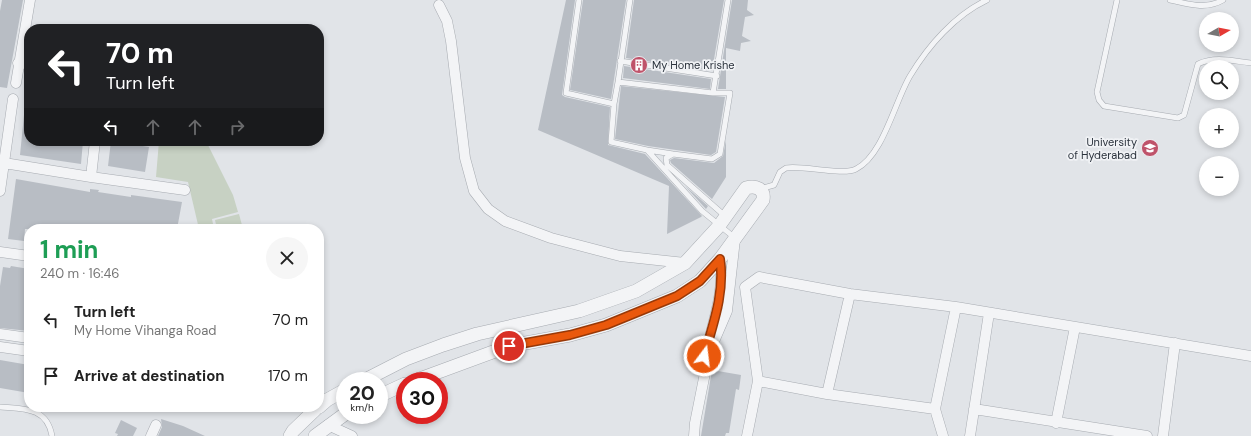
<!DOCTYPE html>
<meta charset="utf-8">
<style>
body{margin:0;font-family:"DM Sans",sans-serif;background:#f6f6f6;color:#222;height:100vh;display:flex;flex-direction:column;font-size:15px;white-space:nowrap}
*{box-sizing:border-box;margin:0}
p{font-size:13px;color:#767676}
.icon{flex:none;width:22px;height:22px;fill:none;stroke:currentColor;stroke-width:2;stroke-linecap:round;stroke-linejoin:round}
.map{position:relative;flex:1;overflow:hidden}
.sheet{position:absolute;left:24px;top:224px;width:300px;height:188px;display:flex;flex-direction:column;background:#fff;border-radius:16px;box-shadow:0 2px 6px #0003}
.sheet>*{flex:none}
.guide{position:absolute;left:24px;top:24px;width:300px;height:122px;border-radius:16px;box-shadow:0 2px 6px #0003;background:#202124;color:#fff;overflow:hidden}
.needle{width:26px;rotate:81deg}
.fabs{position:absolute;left:1199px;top:12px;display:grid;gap:8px}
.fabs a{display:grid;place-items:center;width:40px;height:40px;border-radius:50%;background:#fff;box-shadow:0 2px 6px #0003;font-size:20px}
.speed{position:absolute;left:336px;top:372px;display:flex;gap:8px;font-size:20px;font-weight:700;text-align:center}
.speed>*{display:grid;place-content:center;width:52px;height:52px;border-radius:50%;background:#fff;box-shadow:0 2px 6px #0003;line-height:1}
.speed small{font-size:10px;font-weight:400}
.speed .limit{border:6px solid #d22;background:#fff;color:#111}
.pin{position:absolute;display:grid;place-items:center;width:34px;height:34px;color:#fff;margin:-17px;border:2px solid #fff;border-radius:50%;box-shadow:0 1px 4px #0007}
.me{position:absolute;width:44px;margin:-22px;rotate:15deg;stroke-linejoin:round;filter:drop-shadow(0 0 3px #0008)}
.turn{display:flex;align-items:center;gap:14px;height:84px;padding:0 16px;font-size:18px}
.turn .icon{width:52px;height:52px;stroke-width:2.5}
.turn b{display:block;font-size:28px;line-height:34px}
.lanes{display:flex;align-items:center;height:38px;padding:0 16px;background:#0003;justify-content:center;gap:20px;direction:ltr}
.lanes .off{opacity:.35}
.round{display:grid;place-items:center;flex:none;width:42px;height:42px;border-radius:21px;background:#f6f6f6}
.overview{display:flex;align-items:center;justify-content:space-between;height:68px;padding:0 16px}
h1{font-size:24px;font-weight:700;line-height:30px;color:#1e9e55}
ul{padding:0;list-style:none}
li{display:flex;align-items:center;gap:12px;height:56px;padding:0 16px}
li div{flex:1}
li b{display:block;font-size:15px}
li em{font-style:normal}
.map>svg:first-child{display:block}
</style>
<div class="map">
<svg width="1251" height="436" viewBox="0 0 1251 436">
<rect width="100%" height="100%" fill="#e1e4e8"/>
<path fill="#c7d1c3" d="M159,141L177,144L178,141H206L233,195L238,212L212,219L214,229H199L188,182L156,177Z
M239,214L243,229H217L215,220Z"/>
<path fill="#b8bdc4" d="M2,0H23L7,88L0,87V11Z
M566,0H575L562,95L565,97L610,107L608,145L645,154L702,216L701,217L667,234L669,186L538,130Z
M583,0H626L611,99L570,90Z
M634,0H724L712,71L626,58Z
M732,0H748L747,10L754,15L745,17L742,36L751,41L741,43L740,51L726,48V89H718Z
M624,66L711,79L710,89L623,78Z
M621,86L725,97L716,152L711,155L648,146L615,139Z
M24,115L29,116V141H83L81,164L20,155Z
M726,140V177L712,199L671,163L670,160L674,158L714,163L723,156Z
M111,141L149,147L145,172L108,166Z
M16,179L90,192V189L99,190L98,192L131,197V195L182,202L177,229L138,224V229H25L24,241L8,239Z
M685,186L708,206L706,209L705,208Z
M11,266L29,269V331L0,328V286L3,267L10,268Z
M0,360L29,365V393L0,388Z
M712,370L741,375L739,390L736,389L729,433H726L725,436H701Z
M161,419L183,426L205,436H158L162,427Z
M121,420L137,428L133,436H117L118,434L115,433Z"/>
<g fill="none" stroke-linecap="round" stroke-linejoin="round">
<g stroke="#a7abb1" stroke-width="6">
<path id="service" d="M579,0L566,93L614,104L611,142L647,150L702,211L735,238
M1117,0L1097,92L1099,100L1104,106L1178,118L1184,115L1198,64C1215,56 1233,61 1251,63
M1170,0C1188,4 1206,10 1223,0
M620,61L717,76
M618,82L630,0
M713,93L728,0
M614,104L618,82L713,93H730L720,154L712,159L673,154L666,158L667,165L725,216
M647,150L673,154
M760,189L774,185L780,172L786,168C803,165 843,176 856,169C883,156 895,101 910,76C928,46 955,15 987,0
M0,407C24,409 47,407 52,436"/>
</g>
<g stroke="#a7abb1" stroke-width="11">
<path id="minor" d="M439,5L447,21L451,41L465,158L474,191L488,209L505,221L551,238L620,256L685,263
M18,63L29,64
M16,83L30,0
M4,163L91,177L185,190
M91,177L95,141
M0,191L13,99
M0,252L29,256
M0,334L29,338
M709,340C716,313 724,288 720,259
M0,347L29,351
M758,381L827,394L935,409
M827,394L850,294
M974,409L1147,436
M1056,423L1075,327
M328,425L352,436
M151,436L156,425
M694,436L695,423L709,353L727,311L735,239
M747,436L758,381L745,287L759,277L850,294L956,307L1251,356
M943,436L935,409L956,307
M970,436L989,313
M1163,436L1175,343"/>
</g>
<g stroke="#a7abb1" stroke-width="14">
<path id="tertiary" d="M363,381L406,359L443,345L477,334L579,311L636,291L685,263L719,226L746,188C756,185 765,189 763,200L720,259L700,281L677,296L606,325L570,335L509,346L414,381
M379,396L405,384
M319,407L327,400L345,390
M290,436L293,431L318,407
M315,436L345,414"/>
</g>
<use href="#service" stroke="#f3f4f6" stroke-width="5"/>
<use href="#minor" stroke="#f3f4f6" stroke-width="10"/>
<use href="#tertiary" stroke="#f3f4f6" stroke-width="13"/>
</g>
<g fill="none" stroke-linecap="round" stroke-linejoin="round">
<g stroke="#983908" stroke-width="10">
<path id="route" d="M509,346L570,335L606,325L677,296L700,281L720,259C725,293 713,324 704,356"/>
</g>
<use href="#route" stroke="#ea580c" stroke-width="7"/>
</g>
<defs>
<g id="building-disc" transform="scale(0.9)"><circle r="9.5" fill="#bf536a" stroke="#f0f2f5"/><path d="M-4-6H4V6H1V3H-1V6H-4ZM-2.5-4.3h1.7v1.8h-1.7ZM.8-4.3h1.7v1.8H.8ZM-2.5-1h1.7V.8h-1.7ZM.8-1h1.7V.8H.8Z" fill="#fff"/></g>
<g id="university-disc" transform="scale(0.9)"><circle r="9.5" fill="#bf536a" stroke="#f0f2f5"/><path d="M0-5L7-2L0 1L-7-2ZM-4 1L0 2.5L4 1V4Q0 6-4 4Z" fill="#fff"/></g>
</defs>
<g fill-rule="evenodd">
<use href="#building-disc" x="639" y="65"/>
<use href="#university-disc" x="1150" y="148"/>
</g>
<g text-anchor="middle" stroke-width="3.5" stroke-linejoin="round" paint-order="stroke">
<g font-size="11" fill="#2b333d" stroke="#f0f2f5" text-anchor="start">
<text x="652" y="69">My Home Krishe</text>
<text x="1137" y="146" text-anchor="end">University<tspan x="1137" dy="13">of Hyderabad</tspan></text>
</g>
</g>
</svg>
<div class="fabs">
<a><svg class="needle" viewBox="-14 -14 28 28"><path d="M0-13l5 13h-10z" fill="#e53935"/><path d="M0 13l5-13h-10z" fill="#767676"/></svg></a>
<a><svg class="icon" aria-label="search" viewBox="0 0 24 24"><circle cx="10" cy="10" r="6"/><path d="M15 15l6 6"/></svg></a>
<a>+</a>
<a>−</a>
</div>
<div class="speed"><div>20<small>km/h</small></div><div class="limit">30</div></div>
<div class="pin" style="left:509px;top:346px;background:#d93025"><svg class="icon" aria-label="arrive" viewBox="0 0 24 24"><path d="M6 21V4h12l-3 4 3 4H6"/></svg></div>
<svg class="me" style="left:704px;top:356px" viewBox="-20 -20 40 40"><circle r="17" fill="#ea580c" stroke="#fff" stroke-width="3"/><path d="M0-11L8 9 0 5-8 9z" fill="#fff"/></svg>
<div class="guide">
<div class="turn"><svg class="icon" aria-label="left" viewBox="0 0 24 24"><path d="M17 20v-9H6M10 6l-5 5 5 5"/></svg><div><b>70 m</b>Turn left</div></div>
<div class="lanes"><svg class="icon" aria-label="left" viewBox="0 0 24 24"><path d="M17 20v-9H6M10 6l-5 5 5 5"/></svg><svg class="icon off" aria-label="ahead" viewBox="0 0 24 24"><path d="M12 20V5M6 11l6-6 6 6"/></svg><svg class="icon off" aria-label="ahead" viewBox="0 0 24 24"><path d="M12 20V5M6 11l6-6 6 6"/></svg><svg class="icon off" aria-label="right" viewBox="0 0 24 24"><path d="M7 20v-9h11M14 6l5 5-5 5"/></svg></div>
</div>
<section class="sheet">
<div class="overview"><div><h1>1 min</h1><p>240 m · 16:46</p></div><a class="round"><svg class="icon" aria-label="close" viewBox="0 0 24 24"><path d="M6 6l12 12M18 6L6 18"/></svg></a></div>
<ul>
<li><svg class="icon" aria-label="left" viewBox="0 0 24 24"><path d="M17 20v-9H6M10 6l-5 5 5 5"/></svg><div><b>Turn left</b><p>My Home Vihanga Road</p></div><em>70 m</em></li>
<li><svg class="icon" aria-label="arrive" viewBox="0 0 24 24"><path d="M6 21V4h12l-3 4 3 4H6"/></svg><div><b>Arrive at destination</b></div><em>170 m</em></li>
</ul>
</section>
</div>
